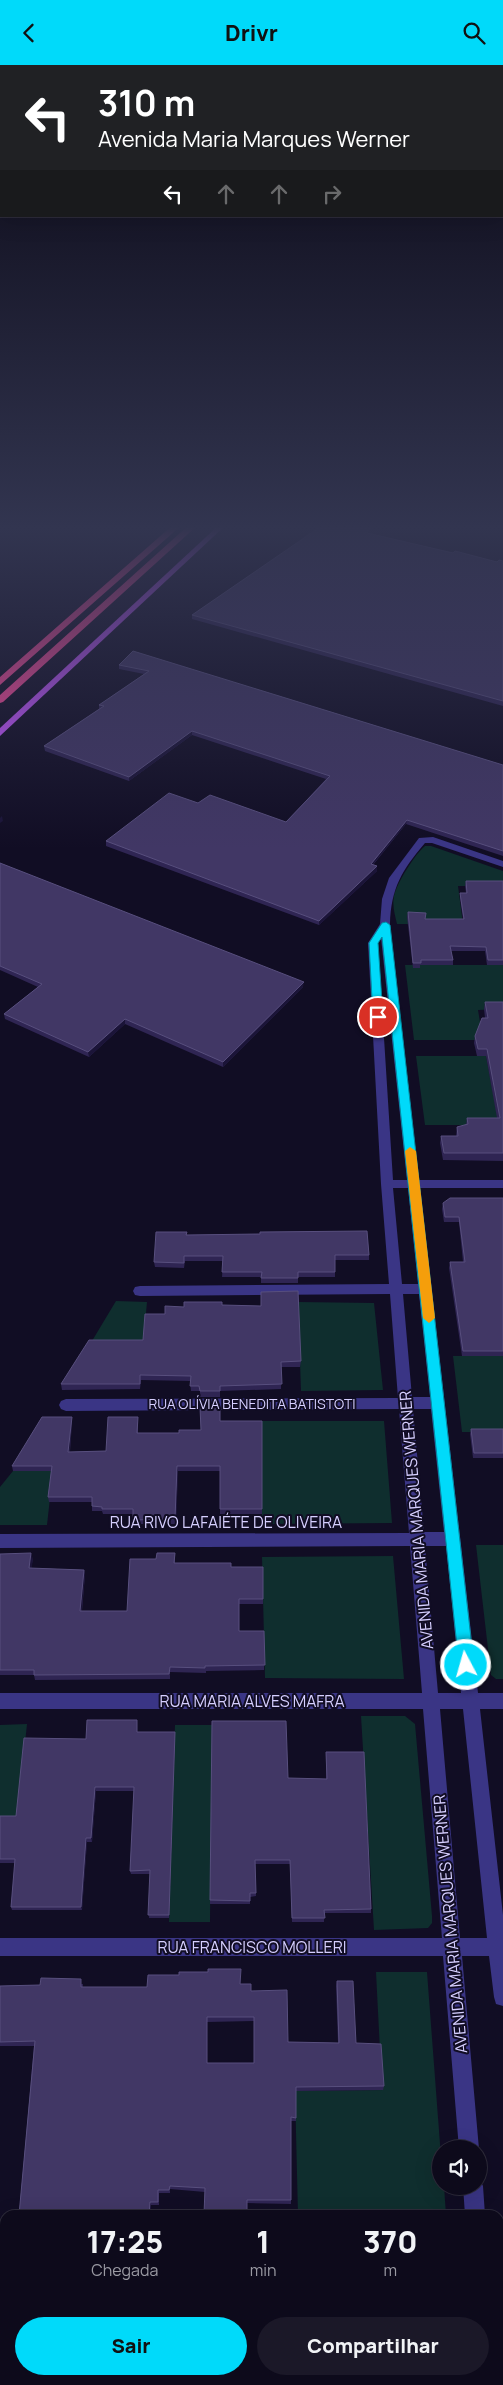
<!DOCTYPE html>
<html lang="pt">
<meta charset="utf-8">
<style>
body{margin:0;font-family:Manrope,sans-serif;background:#1b1828;color:#f1f3f6;height:100vh;display:flex;flex-direction:column;font-size:19px;white-space:nowrap}
*{box-sizing:border-box;margin:0}
p{font-size:16px;color:#9a9aa3}
.icon{flex:none;width:28px;height:28px;fill:none;stroke:currentColor;stroke-width:2;stroke-linecap:round;stroke-linejoin:round}
.map{position:relative;flex:1;overflow:hidden}
.sheet{position:absolute;left:0px;top:2145px;width:504px;height:175px;display:flex;flex-direction:column;background:#0d0a1b;border-radius:15px 15px 0 0;box-shadow:0 5px 20px #0002,0 0 0 1px #2d2b3a}
.sheet>*{flex:none}
.banner{position:absolute;left:0px;top:0px;width:504px;height:152px;box-shadow:0 5px 20px #0002,0 0 0 1px #2d2b3a;background:#202124;color:#fff;overflow:hidden}
.tools{position:absolute;left:432px;top:2075px;display:grid;gap:10px}
.tools a{display:grid;place-items:center;width:55px;height:55px;border-radius:50%;background:#0d0a1b;box-shadow:0 5px 20px #0002,0 0 0 1px #2d2b3a;font-size:25px}
.pin{position:absolute;display:grid;place-items:center;width:42px;height:42px;color:#fff;margin:-21px;border:2px solid #fff;border-radius:50%;box-shadow:0 1px 5px #0007}
.me{position:absolute;width:55px;margin:-28px;rotate:354deg;stroke-linejoin:round;filter:drop-shadow(0 0 4px #0008)}
.turn{display:flex;align-items:center;gap:18px;height:105px;padding:0 15px;font-size:22px}
.turn .icon{width:65px;height:65px;stroke-width:2.5}
.turn b{display:block;font-size:35px;line-height:42px}
.lanes{display:flex;align-items:center;height:48px;padding:0 15px;background:#0003;justify-content:center;gap:25px;direction:ltr}
.lanes .off{opacity:.35}
.eta{display:flex;justify-content:space-evenly;align-items:center;height:85px;text-align:center}
.eta b{font-size:30px;font-weight:800;line-height:35px}
.primary-button{display:flex;gap:10px;margin-top:auto;padding:10px 15px}
.primary-button a{flex:1;height:58px;border-radius:30px;background:#00dafa;color:#111;font-size:20px;font-weight:800;line-height:58px;text-align:center}
.primary-button a+a{background:#1b1828;color:#f1f3f6}
header{display:flex;justify-content:space-between;align-items:center;height:65px;padding:0 15px;background:#00dafa;color:#111;font-size:22px;font-weight:800}
.map>svg:first-child{display:block}
</style>
<header><svg class="icon" aria-label="back" viewBox="0 0 24 24"><path d="M15 5l-7 7 7 7"/></svg>Drivr<svg class="icon" aria-label="search" viewBox="0 0 24 24"><circle cx="10" cy="10" r="6"/><path d="M15 15l6 6"/></svg></header>
<div class="map">
<svg width="503" height="2320" viewBox="0 0 503 2320">
<rect width="100%" height="100%" fill="#110d24"/>
<path fill="#0f2e2e" d="M425,781H431L503,806V821H458L463,859H397C395,850 392,841 394,831C397,818 415,789 425,781Z
M405,900H503V944L478,945L483,975H414Z
M416,991H486L499,1060H425Z
M116,1236L147,1237L143,1281H89Z
M298,1237L374,1238L383,1325L301,1326Z
M453,1291H503V1367H462Z
M262,1356H384L392,1458L262,1459Z
M13,1406H53L47,1460H0V1422Z
M476,1480H503V1614H496L491,1610Z
M393,1491L404,1614L265,1613L262,1492Z
M361,1651H405L415,1659L432,1851V1858L428,1863L374,1865Z
M27,1659L17,1755H0V1660Z
M175,1660H212L210,1857H169Z
M376,1907H427L441,2092V2121H444L446,2150H298L295,2026L382,2025Z
M300,2315H448V2320H301Z"/>
<g fill="none" stroke-linecap="round" stroke-linejoin="round">
<path fill="#3a3585" fill-rule="evenodd" d="M433,772L503,796V802L432,778H425C402,805 391,823 390,859L419,1115H503V1123H420L478,1628H503V1644H480L503,1850V1941L496,1939L494,1932L489,1891H462L479,2084V2085L459,2084L443,1891H0V1873H442L423,1644H0V1628H422L410,1481L0,1483V1469L409,1468L399,1344L66,1346L61,1344L59,1340L61,1336L66,1334L398,1333L390,1229L140,1231L135,1230L133,1226L135,1222L140,1221L389,1219L381,1119L368,878L380,859L382,834L389,813L419,773ZM381,873L407,1115H393L378,878ZM393,1123H408L418,1219H402ZM403,1229H419L430,1332H412ZM413,1344H431L444,1467H424ZM425,1481H446L461,1628H438ZM440,1644H463L487,1873H460Z
M479,2113L483,2121L485,2150H465L463,2121H479Z
M499,2190H503V2210H499Z
M0,2191H5V2211H0Z
M499,2312L500,2320H478V2315H499Z"/>
<path fill="#c556ff" fill-rule="evenodd" d="M220,459H227L0,671V663Z"/>
<path fill="#ff4a9c" fill-rule="evenodd" d="M174,459H183L0,620V612Z
M190,459H199L3,637L0,638V630Z"/>
</g>
<path fill="#2f2553" fill-rule="evenodd" d="M326,459H377L369,468L453,488L497,497L503,496V641L192,554V550L322,463Z
M133,586L503,700V791L406,759L373,800L377,801V806L319,860L106,781V776L198,738L286,757L326,714L192,670L129,716L45,686L44,681L99,644V640L144,609L119,604V600Z
M0,798L303,922L223,1002L125,959L89,992L5,954L4,949L38,922L0,905Z
M466,816H503V900H487L485,886H451L453,895V900H420V903H413L407,852L408,847L425,854H463L460,833V828H466L465,821Z
M485,937H503V1096L443,1095L440,1078L441,1071H456L457,1062L466,1060L467,1053H497L486,991H477L474,978L475,971L485,953L484,944Z
M503,1133V1291H462L449,1203L450,1197H463L459,1157H444L442,1144L443,1138Z
M187,1167V1170L369,1190V1195H335V1212H298V1218H261V1212H222L223,1196H185L184,1203L155,1202L154,1197Z
M222,1240L301,1296L300,1302H281V1324L220,1326V1332H200V1326H191L190,1316L141,1315L140,1324L62,1325L61,1319L143,1275L165,1249L184,1242Z
M72,1352V1357L70,1387L106,1386L138,1357V1368H179L201,1365L220,1356H262V1449H220V1406H178L176,1459H133V1449H103L102,1446H92V1437H49L48,1432L51,1406H13L12,1401Z
M471,1364H503V1393H473L470,1369Z
M175,1488V1498L231,1502H263V1539H239V1566H264V1605L206,1606V1608L170,1607V1614L35,1615L34,1610H0V1489L33,1494L31,1503L84,1505L85,1510L82,1546H127L156,1494Z
M137,1655V1667H175L169,1853H149L150,1809H131L130,1806L134,1726H96L92,1777H87L82,1845H12L11,1842L15,1798H0V1751H16L86,1674Z
M326,1687L371,1844V1848H324V1857H292L290,1799H255L256,1831L250,1832V1839H210V1835L288,1713L326,1714Z
M337,1916L356,1978L384,2021L383,2025L296,2026V2056H291V2139L247,2138L205,2127L170,2124V2128H159V2140H151L150,2150H19L34,1981H0V1921L83,1919V1922H147L241,1919L251,1926L288,1977L338,1978L336,1921ZM254,1956V1998H207V1957Z"/>
<path fill="#1b1438" d="M374,459H377L367,471V468Z
M192,666V670L129,716V712Z
M2,751L3,756L0,758V753Z
M407,755L406,759L370,803L371,799Z
M377,801V806L319,860V856Z
M304,917L303,922L223,1002V997Z
M125,954V959L89,992L88,987Z
M72,1352V1357L69,1392L68,1387Z
M177,1401L178,1406L176,1459L175,1454Z
M31,1488L33,1494L31,1508L29,1503Z
M84,1505L85,1510L81,1552L80,1546Z
M175,1667V1671L169,1853V1850Z
M95,1722L96,1726L92,1777L91,1773Z
M86,1773L87,1777L82,1845L81,1842Z
M150,2137L151,2140L150,2150H149Z"/>
<path fill="#413765" stroke="#584f7e" fill-rule="evenodd" d="M326,459H374L367,468L453,488L455,486L497,497L499,495L503,496V636L192,550L320,462L322,463Z
M133,586L503,700V786L407,755L371,799L377,801L319,856L106,776L169,728L198,738L210,730L286,757L330,711L192,666L129,712L44,681L104,641L99,640L149,606L119,600Z
M0,798L304,917L223,997L125,954L88,987L4,949L42,919L0,901Z
M466,816H503V895H488L486,882L450,881L453,895H421V898H413L408,847L426,848L425,854H464L460,828H467Z
M485,937H503V1088H444L441,1071H458L457,1062L468,1059L467,1053H500L487,984H478L475,971L482,953H488Z
M450,1133H503V1286H463L450,1197H465L459,1152H445L443,1138Z
M367,1166L369,1190H335V1207H298V1213H261L262,1207H222L223,1191H184V1198L154,1197L156,1167H187L186,1170L260,1169V1167Z
M298,1226L301,1296L281,1297L282,1319L220,1321V1326H200L199,1321H190L191,1311L140,1310V1319H61L89,1275H143L145,1249H165V1241L184,1242V1237H222V1240L261,1241V1227Z
M200,1342H220V1356H262V1444H220V1401H177L175,1454L133,1455V1444H102V1442L92,1441V1432H48L52,1401H12L42,1352H72L68,1387L106,1386L108,1352H138L137,1368H179V1365H201Z
M471,1364H503V1388H474Z
M31,1488L29,1503L84,1505L80,1546H127L130,1494H156L157,1488H175L174,1498H231V1502H263V1534H239V1566H264L265,1600L205,1601V1603L170,1602L169,1609L34,1610V1605H0V1489Z
M87,1655H137V1667H175L169,1850H148L150,1805L130,1806L134,1722H95L91,1773H86L81,1842H11L15,1794H0V1751H16L24,1673L86,1674Z
M212,1656H286L288,1713L327,1714L326,1687H364L371,1844L324,1845L325,1853H292L290,1795H255L256,1828H250V1836L210,1835Z
M208,1904H241L240,1919H251V1926L287,1925L288,1977L339,1978L337,1916H353L356,1978L381,1979L384,2021L296,2022V2053L291,2052V2135H247V2150H204L205,2123L170,2121L169,2125H158V2137H150L149,2150H19L35,1976L0,1977V1921L40,1920L41,1913L81,1914V1922H147L148,1910H179V1907H208ZM207,1952H254V1998H207Z
M0,2287H5V2315H301V2320H0Z"/>
<linearGradient id="sky" x2="0" y2="1"><stop stop-color="#090714"/><stop offset="0.59" stop-color="#323550"/><stop offset="1" stop-color="#323550" stop-opacity="0"/></linearGradient>
<rect width="503" height="784" fill="url(#sky)"/>
<path fill="#00dafa" stroke="#008ea2" d="M386,857L390,860L474,1600L472,1605L466,1607L461,1605L459,1600L382,872L378,878L383,952L378,955L373,952L369,878L382,858Z"/>
<path fill="#f59e0b" d="M410,1082L416,1086L435,1253L429,1258L423,1253L405,1086Z"/>
<g text-anchor="middle" stroke-width="4" stroke-linejoin="round" paint-order="stroke">
<g font-size="14" fill="#d6cfff" stroke="#110d24">
<text x="252" y="1344">RUA OLÍVIA BENEDITA BATISTOTI</text>
</g>
<g font-size="16" fill="#d6cfff" stroke="#110d24">
<text transform="translate(416 1455) rotate(-95)" y="6">AVENIDA MARIA MARQUES WERNER</text>
<text x="226" y="1463">RUA RIVO LAFAIÉTE DE OLIVEIRA</text>
<text x="252" y="1642">RUA MARIA ALVES MAFRA</text>
<text transform="translate(450 1859) rotate(-95)" y="6">AVENIDA MARIA MARQUES WERNER</text>
<text x="252" y="1888">RUA FRANCISCO MOLLERI</text>
</g>
</g>
</svg>
<div class="tools">
<a><svg class="icon" aria-label="sound" viewBox="0 0 24 24"><path d="M4 9h4l5-4v14l-5-4H4zM17 9q2 3 0 6"/></svg></a>
</div>
<div class="pin" style="left:378px;top:952px;background:#d93025"><svg class="icon" aria-label="arrive" viewBox="0 0 24 24"><path d="M6 21V4h12l-3 4 3 4H6"/></svg></div>
<svg class="me" style="left:466px;top:1600px" viewBox="-20 -20 40 40"><circle r="17" fill="#00dafa" stroke="#fff" stroke-width="3"/><path d="M0-11L8 9 0 5-8 9z" fill="#fff"/></svg>
<div class="banner">
<div class="turn"><svg class="icon" aria-label="left" viewBox="0 0 24 24"><path d="M17 20v-9H6M10 6l-5 5 5 5"/></svg><div><b>310 m</b>Avenida Maria Marques Werner</div></div>
<div class="lanes"><svg class="icon" aria-label="left" viewBox="0 0 24 24"><path d="M17 20v-9H6M10 6l-5 5 5 5"/></svg><svg class="icon off" aria-label="ahead" viewBox="0 0 24 24"><path d="M12 20V5M6 11l6-6 6 6"/></svg><svg class="icon off" aria-label="ahead" viewBox="0 0 24 24"><path d="M12 20V5M6 11l6-6 6 6"/></svg><svg class="icon off" aria-label="right" viewBox="0 0 24 24"><path d="M7 20v-9h11M14 6l5 5-5 5"/></svg></div>
</div>
<section class="sheet">
<div class="eta">
<div><b>17:25</b><p>Chegada</p></div>
<div><b>1</b><p>min</p></div>
<div><b>370</b><p>m</p></div>
</div>
<div class="primary-button"><a>Sair</a><a>Compartilhar</a></div>
</section>
</div>
